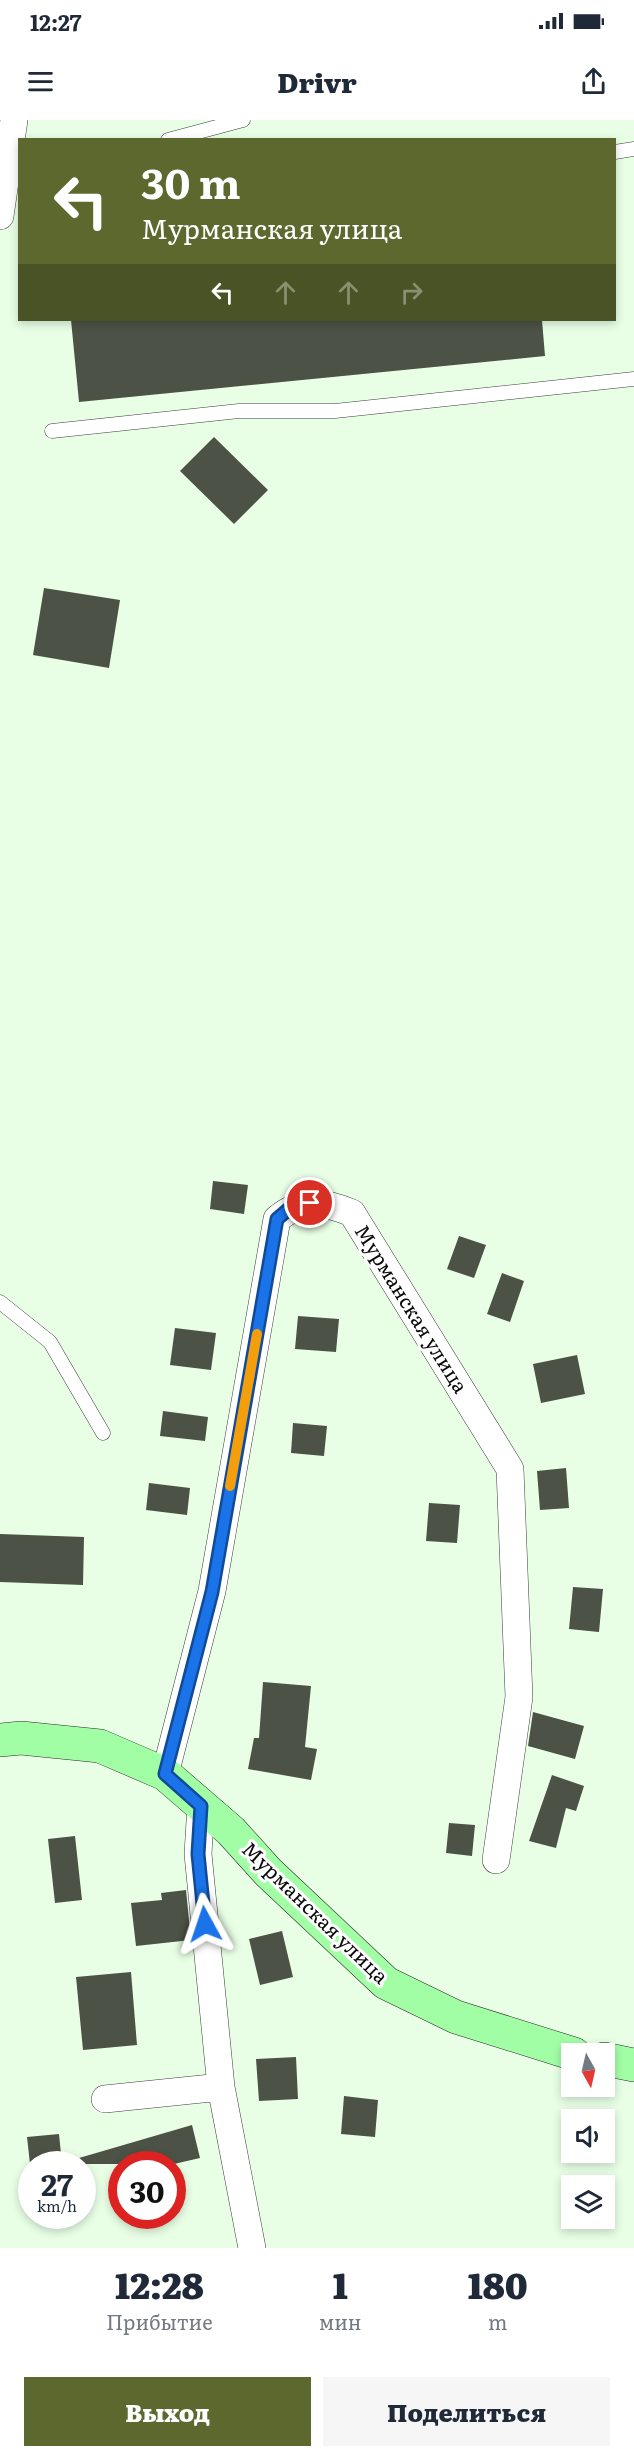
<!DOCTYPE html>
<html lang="ru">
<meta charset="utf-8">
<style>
body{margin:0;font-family:Literata,serif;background:#f6f6f7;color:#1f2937;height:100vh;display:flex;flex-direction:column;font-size:22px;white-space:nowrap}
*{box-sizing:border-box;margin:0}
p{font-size:20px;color:#747a83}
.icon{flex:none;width:33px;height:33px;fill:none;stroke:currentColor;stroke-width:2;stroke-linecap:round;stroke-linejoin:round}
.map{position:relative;height:2128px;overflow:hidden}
.drawer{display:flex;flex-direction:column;background:#fff;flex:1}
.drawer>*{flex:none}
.banner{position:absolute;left:18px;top:18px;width:598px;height:183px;border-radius:0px;box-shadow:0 3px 9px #0003;background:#5d682f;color:#fff;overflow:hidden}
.needle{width:39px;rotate:172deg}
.buttons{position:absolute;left:561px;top:1923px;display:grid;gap:12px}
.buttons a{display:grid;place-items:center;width:54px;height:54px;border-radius:0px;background:#fff;box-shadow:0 3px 9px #0003;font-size:30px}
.speed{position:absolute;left:18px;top:2031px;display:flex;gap:12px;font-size:30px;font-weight:700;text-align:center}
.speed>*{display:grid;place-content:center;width:78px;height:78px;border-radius:50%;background:#fff;box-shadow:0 3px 9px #0003;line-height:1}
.speed small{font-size:15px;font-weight:400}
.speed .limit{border:9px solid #d22;background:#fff;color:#111}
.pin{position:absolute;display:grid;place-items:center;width:51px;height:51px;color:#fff;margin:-26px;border:3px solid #fff;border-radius:50%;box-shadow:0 2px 6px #0007}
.me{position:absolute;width:66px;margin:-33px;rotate:355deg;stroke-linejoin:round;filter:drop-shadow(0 0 4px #0008)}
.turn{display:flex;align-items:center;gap:21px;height:126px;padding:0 24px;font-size:27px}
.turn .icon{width:78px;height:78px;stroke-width:2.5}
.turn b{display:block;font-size:42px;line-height:51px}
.lanes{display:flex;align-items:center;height:57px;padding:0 24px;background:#0003;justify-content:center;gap:30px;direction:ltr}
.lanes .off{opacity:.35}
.eta{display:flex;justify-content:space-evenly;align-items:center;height:102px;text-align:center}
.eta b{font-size:36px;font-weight:800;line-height:42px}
.action{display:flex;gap:12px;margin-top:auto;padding:12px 24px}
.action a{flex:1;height:69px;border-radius:0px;background:#5d682f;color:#fff;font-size:24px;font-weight:800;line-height:69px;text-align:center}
.action a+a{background:#f6f6f7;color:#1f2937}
.status{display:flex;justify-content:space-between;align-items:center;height:42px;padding:0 30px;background:#fff;direction:ltr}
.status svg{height:16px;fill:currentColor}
header{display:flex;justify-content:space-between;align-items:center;height:78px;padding:0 24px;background:#fff;font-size:27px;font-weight:800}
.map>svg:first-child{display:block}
</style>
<div class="status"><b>12:27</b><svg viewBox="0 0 49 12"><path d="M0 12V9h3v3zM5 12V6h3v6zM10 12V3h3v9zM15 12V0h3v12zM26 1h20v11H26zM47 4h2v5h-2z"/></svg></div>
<header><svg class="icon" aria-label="menu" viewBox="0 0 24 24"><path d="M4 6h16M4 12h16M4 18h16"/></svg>Drivr<svg class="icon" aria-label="share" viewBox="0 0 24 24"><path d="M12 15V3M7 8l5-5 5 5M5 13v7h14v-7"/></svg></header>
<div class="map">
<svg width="634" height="2128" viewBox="0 0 634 2128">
<rect width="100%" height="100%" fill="#e8ffe6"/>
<path fill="#4c5246" d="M71,200H542L545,236L79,282Z
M214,317L268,370L234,404L180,351Z
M44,468L120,480L109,548L33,535Z
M213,1061L248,1065L244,1094L210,1089Z
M459,1116L486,1125L474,1158L447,1149Z
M502,1153L524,1161L510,1202L487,1194Z
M298,1196L339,1199L336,1232L295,1229Z
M175,1208L216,1213L211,1250L170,1245Z
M577,1235L585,1274L541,1283L533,1244Z
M163,1291L208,1297L205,1321L160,1316Z
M293,1303L327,1306L324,1336L291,1333Z
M566,1348L569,1388L540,1390L537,1351Z
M149,1363L190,1368L187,1395L146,1390Z
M429,1383L460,1385L457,1423L426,1421Z
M0,1414L84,1417L83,1465L0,1462Z
M573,1467L603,1469L599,1512L569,1509Z
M263,1562L311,1566L305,1627L317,1629L311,1660L248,1649L254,1618H259Z
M533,1592L584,1606L575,1639L528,1626Z
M552,1655L584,1666L576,1691L566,1688L556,1728L529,1721Z
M449,1703L475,1705L472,1736L446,1733Z
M75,1716L82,1780L55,1783L48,1719Z
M186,1770L191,1820L136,1826L131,1783L162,1780L161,1773Z
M282,1811L293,1857L260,1865L249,1819Z
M131,1852L137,1925L83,1930L76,1857Z
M296,1937L298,1979L259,1981L256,1939Z
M344,1976L378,1980L375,2017L341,2014Z
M192,2005L200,2038L174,2044H80L79,2038Z
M59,2014L62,2044H30L27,2017Z"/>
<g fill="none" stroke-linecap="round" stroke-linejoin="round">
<g stroke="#3d3d3d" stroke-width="15">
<path id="lane" d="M168,20L243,0
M615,32L634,29
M52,311L239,291H335L634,259
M0,1182L50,1222L103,1313"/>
</g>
<g stroke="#3d3d3d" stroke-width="28">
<path id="street" d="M0,96L14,0
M165,1654L212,1471L277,1099C301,1079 324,1081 352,1093L510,1349L519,1577L496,1740
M201,1685L198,1734L221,1967L252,2128
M105,1979L221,1967"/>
</g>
<g stroke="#2c2c2c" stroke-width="34">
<path id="secondary" d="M0,1620L21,1618L100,1626L165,1654L231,1711L268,1752L386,1863L456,1897L574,1934
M604,1939L634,1945"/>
</g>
<use href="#lane" stroke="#fff" stroke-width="14"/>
<use href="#street" stroke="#fff" stroke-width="27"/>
<use href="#secondary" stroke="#a2fea5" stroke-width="33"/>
</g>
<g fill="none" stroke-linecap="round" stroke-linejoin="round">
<g stroke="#114b97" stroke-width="15">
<path id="route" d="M205,1804L198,1734L201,1686L165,1654L212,1472L277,1099L290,1088L310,1083"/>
</g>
<use href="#route" stroke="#1a73e8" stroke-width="10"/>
<path stroke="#f59e0b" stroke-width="10" d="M230,1366L257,1214"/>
</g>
<g text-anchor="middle" stroke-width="6" stroke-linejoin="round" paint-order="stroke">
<g font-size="20" fill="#0a0a0a" stroke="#fff">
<text transform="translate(411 1189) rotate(58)" y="7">Мурманская улица</text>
<text transform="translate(315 1793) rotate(44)" y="7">Мурманская улица</text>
</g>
</g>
</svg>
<div class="buttons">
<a><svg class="needle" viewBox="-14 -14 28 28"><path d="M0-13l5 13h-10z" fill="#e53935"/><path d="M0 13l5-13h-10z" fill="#747a83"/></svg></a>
<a><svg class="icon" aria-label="sound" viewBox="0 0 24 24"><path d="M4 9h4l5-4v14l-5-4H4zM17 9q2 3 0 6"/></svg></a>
<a><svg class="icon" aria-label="layers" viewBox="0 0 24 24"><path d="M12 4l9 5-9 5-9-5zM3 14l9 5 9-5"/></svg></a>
</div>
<div class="speed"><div>27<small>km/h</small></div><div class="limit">30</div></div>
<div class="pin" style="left:310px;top:1083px;background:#d93025"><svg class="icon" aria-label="arrive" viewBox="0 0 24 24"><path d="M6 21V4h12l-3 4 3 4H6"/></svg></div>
<svg class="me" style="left:205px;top:1804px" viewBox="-20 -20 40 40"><path d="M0-17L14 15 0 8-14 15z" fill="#1a73e8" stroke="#fff" stroke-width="4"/></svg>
<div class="banner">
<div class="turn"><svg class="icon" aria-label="left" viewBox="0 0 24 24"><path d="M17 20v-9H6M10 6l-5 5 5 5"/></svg><div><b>30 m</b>Мурманская улица</div></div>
<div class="lanes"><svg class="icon" aria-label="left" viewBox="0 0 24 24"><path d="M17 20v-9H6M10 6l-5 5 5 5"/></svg><svg class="icon off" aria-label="ahead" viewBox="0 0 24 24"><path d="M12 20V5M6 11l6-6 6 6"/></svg><svg class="icon off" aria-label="ahead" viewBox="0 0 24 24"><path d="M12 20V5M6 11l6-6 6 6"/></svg><svg class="icon off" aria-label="right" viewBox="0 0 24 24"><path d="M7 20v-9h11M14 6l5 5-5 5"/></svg></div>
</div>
</div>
<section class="drawer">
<div class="eta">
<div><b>12:28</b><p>Прибытие</p></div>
<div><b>1</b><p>мин</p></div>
<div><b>180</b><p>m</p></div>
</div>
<div class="action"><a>Выход</a><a>Поделиться</a></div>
</section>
